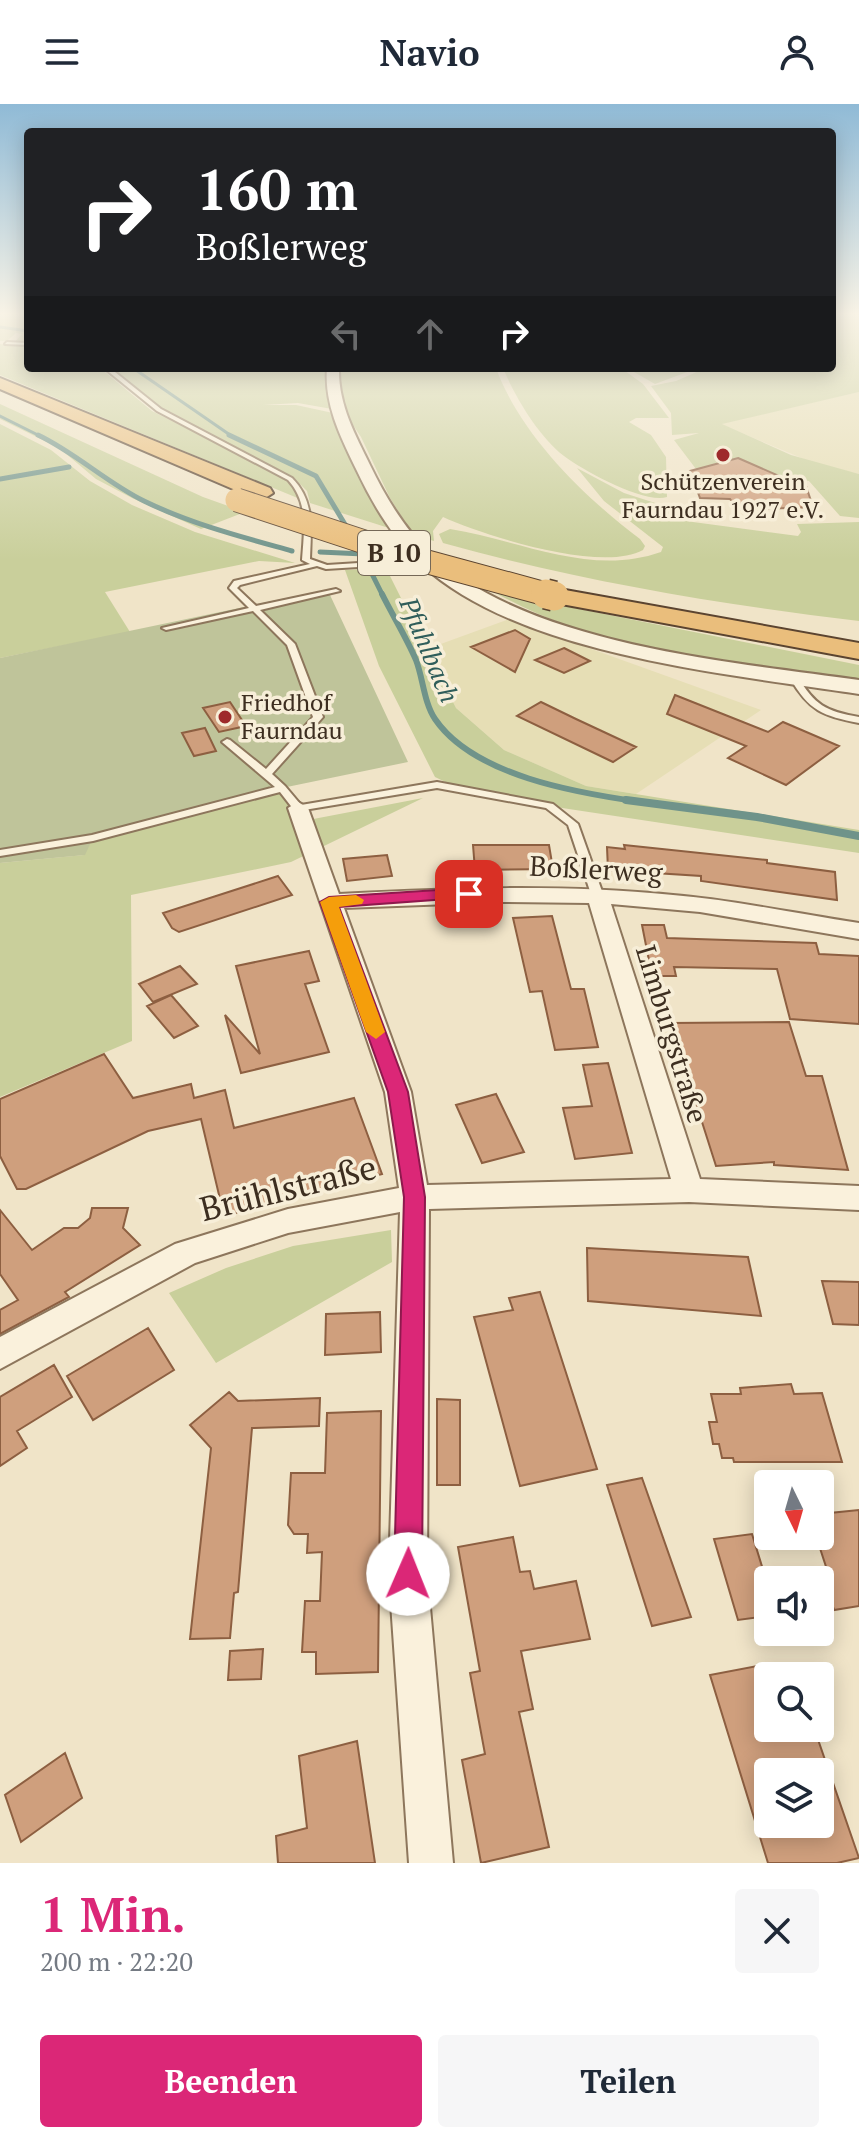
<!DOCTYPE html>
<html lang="de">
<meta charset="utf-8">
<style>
body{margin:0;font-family:"PT Serif",serif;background:#f6f6f7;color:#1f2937;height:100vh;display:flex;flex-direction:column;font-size:30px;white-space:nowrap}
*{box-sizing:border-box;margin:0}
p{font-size:26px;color:#747a83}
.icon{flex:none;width:44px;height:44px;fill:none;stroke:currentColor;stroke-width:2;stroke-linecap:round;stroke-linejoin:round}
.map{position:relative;height:1759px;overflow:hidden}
.side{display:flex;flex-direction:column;background:#fff;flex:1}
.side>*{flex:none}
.hud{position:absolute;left:24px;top:24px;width:812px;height:244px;border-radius:8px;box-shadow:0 4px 20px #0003;background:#202124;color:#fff;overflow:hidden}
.needle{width:52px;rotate:175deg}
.controls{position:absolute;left:754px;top:1366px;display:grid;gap:16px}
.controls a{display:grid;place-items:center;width:80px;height:80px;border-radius:8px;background:#fff;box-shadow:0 4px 20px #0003;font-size:40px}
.pin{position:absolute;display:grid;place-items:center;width:68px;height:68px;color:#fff;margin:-34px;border-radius:16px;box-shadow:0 4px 12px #0006}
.me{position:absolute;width:88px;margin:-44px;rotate:1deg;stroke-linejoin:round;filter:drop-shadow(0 0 6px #0008)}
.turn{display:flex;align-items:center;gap:28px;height:168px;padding:0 40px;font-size:36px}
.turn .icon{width:104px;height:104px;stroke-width:2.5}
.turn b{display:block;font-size:56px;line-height:68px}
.lanes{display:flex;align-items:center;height:76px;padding:0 40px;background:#0003;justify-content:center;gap:40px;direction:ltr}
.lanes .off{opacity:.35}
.round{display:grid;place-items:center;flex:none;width:84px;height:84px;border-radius:8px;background:#f6f6f7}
.overview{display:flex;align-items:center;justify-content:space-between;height:136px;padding:0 40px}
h1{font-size:48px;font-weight:800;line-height:60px;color:#db2777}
.primary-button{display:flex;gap:16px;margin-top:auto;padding:16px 40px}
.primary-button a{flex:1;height:92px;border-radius:8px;background:#db2777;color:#fff;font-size:32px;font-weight:800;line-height:92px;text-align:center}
.primary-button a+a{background:#f6f6f7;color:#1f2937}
header{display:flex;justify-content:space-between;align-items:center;height:104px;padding:0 40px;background:#fff;font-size:36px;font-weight:800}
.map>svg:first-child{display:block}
</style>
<header><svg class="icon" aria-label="menu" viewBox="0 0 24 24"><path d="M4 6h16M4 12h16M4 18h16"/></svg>Navio<svg class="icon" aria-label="person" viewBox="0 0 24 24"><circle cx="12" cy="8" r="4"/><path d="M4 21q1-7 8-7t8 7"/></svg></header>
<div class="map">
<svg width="859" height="1759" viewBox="0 0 859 1759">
<rect width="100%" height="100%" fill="#f0e4c8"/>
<path fill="#e6deb5" d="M859,288V370L816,360L720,320Z
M512,514L558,533L761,606L636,690L586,682L504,646L456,604L427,545Z"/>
<path fill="#c9cf9b" d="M0,209H28V239H14L22,230L16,229L7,237H0Z
M836,209H859V288L722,320L791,351L859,370V414L840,412L809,377L696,365L674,336L699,329L672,331L671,309L651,282L676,277L706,264H832V214Z
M0,240L28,242V264H100L152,307L288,375L299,386L300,395L0,271Z
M112,264H325L332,305L298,299L263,301H296L333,309L356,365L392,425L310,399L307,387L293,373L161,305Z
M338,264H496C520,330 584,393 640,435L645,442L643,446C602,469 485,432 443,413L433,427L434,437L413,431L390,394L361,333L345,309L338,285Z
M503,264H621L643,280L669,314H636L629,318L651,331L666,353L667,393C644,400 584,367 564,352C539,333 515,293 503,264Z
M627,264H698L655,280Z
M0,300L203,393L245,408L201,425L132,394L96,375L59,344L0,315Z
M0,320L51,346L90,377L132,401L195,428L295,459L259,457L105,488L130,528L0,554Z
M577,364L624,389L677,406L678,416L798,432L801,428L797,420L859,418V517C718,500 580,477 443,439L439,430L450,425C520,436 590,473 661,448L663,443L604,397Z
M386,464L456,604L504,646L586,682L859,726V749L549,702L460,685L435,673L379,562L345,466Z
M494,488L859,561V579C734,561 606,551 494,488Z
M282,684L303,717L423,694L291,758L131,791L132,937L0,993V759L84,751L93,734Z
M391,1126L392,1158L216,1259L169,1189L226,1164L293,1142Z"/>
<path fill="#bfc49a" d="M320,487L330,491L408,658L282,684L93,734L85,751L0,759V554Z"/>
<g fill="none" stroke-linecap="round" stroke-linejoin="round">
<path stroke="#6f938a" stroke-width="3" d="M0,223L28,227
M133,264L233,333
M0,312L42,333"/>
<path stroke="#6f938a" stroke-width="5" d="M38,331C76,349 107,379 144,397C191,420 242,433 292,447
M229,331L316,372L349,427
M0,375L69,363
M358,442L383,492
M320,448L364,450"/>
<path stroke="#6f938a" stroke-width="6" d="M382,490C393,512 406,533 416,556C423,574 424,599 435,615C474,672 577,689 641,698"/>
<path stroke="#6f938a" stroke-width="8" d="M626,696L757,713L859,732"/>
</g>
<path fill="#cf9f7d" stroke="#8d5f41" stroke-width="2" fill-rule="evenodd" d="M738,354L795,379H805L813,403L738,406L730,395L700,394L690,367Z
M515,526L530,535L515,568L471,543Z
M564,544L590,557L564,569L535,556Z
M675,591L768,628L783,618L839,642L786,681L728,654L746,642L667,610Z
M230,598L246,622L219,628L203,604Z
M541,598L576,615L636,643L613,658L517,612Z
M205,624L216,647L194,652L182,629Z
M473,741H549L553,765L475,766Z
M624,741L767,756V759L835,768L837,796L701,777V772L608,766L607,743L625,745Z
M387,751L392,772L347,777L343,755Z
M278,772L292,791L179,828L172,824L163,809Z
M552,812L571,885H584L598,943L555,946L542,887L530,888L513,814Z
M642,821H664L667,834L816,839L819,850L859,852V920L790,915L777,865L674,863L676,872H652Z
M309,847L319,877L305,880L329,948L241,969L225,911L260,950L236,862Z
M180,862L197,880L153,898L139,880Z
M171,891L198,922L174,934L147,902Z
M789,918L806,972H822L848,1066L774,1061V1058L716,1062L681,952H677L670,919Z
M104,950L133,994L191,980L194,994L225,986L234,1024L354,994L382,1070L224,1112L201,1015L148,1027L26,1085H17L0,1052V995Z
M608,959L632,1049L575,1055L563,1004L592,1002L583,961Z
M496,990L524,1048L482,1059L456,1001Z
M92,1104H128L123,1124L140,1141L65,1188L69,1193L0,1230V1206L18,1196L0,1170V1106L32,1146L64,1124H78L90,1114Z
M587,1144L748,1153L761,1212L588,1197Z
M822,1177L859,1178V1221L833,1220Z
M540,1188L597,1365L520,1382L474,1213L513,1206L509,1194Z
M380,1208L381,1248L325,1251L326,1210Z
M148,1224L174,1266L93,1316L67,1272Z
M54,1261L72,1293L17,1327L27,1344L0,1362V1293Z
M791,1280L794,1290L822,1289L842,1358H734L733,1354H722L719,1340H713L709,1318H717L711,1290H741L740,1284Z
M229,1288L238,1297L320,1294L319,1322L252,1324L238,1488L234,1489L230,1534L190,1535L211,1344L190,1321Z
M437,1295L460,1296V1381H437Z
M381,1307L378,1568L316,1570V1548H302L305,1497H320L322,1448L307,1449L308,1430H294L288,1421L291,1369H325L327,1309Z
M642,1374L691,1513L652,1522L607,1381Z
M859,1406V1502L834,1506L826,1479L831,1478L816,1432H820V1410Z
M752,1430L768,1482V1512L738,1516L714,1435Z
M513,1433L520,1468L530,1467L534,1485L576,1477L590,1535L521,1547L533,1605L519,1608L549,1743L481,1759L462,1656L485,1650L470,1569L480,1567L458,1443Z
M263,1545L261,1575L228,1576L230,1547Z
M768,1560V1624H814L859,1754L837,1759H768L710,1571ZM768,1668H820V1720H768Z
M357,1637L375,1759H278L276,1732L307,1724L299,1652Z
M65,1649L82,1694L21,1738L5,1691Z"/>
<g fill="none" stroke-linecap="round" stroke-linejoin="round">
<g stroke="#8d765c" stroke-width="4">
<path id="service" d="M7,238L28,239V241L5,240Z
M104,264H110L161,305L292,374C315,397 311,425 310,455L327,461L406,456L410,458L406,460L326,465L317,462L240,481L237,484L256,502L336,485L340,487L260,506L295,540L323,613L272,670L285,682L301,701L437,678L553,700L578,720L604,793L602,795H594L592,793L568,721L546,704L437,684L298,707L294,706L280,688L93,737L0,752V746L92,731L275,683L222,638L227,635L230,636L266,665L313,613L287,541L253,507L166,526L162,524L249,504L229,484L234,477L310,460L302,456C304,427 309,399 288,376L157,307Z
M794,571L797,572C815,601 825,607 859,613V619C823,612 809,607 790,574Z"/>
</g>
<g stroke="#8d765c" stroke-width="4">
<path id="minor" d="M298,698L308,704L339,790C451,784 562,780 673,791C735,796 797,810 859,819V835L700,808L611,800L700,1075L859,1082V1106L689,1098L429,1105L427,1470L453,1759H409L389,1470L400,1108L288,1129L195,1159L0,1265V1233L175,1140L288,1105L399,1084L385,988L288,704ZM503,798L589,799L671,1075L427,1081L411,988L344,804Z"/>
</g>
<g stroke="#8d765c" stroke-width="4">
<path id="tertiary" d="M327,264H339C338,300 355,330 370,361C386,394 405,426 432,451C529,541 732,558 859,576V590C729,570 522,552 422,461C394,436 373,401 357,367C341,334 324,301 327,264Z"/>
</g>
<g stroke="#5b4430" stroke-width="4">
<path id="trunk" d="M0,274L270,384L273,389L262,396L254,394L0,285Z
M554,484L859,539V555L545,497L541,492L545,487Z"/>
</g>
<use href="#service" fill="#faf1dc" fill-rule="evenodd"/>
<use href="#minor" fill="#faf1dc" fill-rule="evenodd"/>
<use href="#tertiary" fill="#faf1dc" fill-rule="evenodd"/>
<use href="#trunk" fill="#eabe7c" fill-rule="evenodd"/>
<g stroke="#5b4430" stroke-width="25" stroke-linecap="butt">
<path id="trunk-bridge-far1" d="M237,396L413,454L553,492"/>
</g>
<g stroke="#5b4430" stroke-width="32" stroke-linecap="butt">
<path id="trunk-bridge" d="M546,490L554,492"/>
</g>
<use href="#trunk-bridge-far1" stroke="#eabe7c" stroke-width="23"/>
<use href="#trunk-bridge" stroke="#eabe7c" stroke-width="29"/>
</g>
<linearGradient id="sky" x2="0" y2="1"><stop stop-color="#8fbad6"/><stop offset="0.46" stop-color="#f8f3e6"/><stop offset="1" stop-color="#f8f3e6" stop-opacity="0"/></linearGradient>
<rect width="859" height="456" fill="url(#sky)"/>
<path fill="#db2777" stroke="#8e194d" stroke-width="2" d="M469,784L478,790L475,793L339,803L408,988L425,1093L422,1470L418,1480L408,1484L398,1480L394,1470L404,1093L388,988L320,798L329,793Z"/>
<path fill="#f59e0b" d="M356,791L364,796L362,800L339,803L385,928L376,935L366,928L320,798L329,793Z"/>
<g fill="#9e2a2b" stroke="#f7eed8" stroke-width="3">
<circle cx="723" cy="351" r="8"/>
<circle cx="225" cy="613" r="8"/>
</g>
<g text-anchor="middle" stroke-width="7" stroke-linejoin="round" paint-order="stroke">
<g font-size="24" fill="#3d2e20" stroke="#f7eed8">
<text x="723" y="386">Schützenverein<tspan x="723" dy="28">Faurndau 1927 e.V.</tspan></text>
<text x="241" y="607" text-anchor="start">Friedhof<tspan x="241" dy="28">Faurndau</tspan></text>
</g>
<rect fill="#f7eed8" stroke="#756857" stroke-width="2" x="358" y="427" width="72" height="44" rx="6"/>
<g font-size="26" font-weight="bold" fill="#3d2e20">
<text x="394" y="458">B 10</text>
</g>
<g font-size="26" font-style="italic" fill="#2f5d5a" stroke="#f7eed8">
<text transform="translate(429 546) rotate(67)" y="9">Pfuhlbach</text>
</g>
<g font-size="28" fill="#3d2e20" stroke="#f7eed8">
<text transform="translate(596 765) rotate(3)" y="10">Boßlerweg</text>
<text transform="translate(672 930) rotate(73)" y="10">Limburgstraße</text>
</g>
<g font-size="34" fill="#3d2e20" stroke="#f7eed8">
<text transform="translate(288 1084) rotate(-14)" y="12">Brühlstraße</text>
</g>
</g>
</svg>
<div class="controls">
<a><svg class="needle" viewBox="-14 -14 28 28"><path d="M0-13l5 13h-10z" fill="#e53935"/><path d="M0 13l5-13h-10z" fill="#747a83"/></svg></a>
<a><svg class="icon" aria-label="sound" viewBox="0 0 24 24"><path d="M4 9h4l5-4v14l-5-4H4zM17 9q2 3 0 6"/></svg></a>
<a><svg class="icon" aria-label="search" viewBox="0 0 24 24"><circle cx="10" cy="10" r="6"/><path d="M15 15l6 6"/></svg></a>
<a><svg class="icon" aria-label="layers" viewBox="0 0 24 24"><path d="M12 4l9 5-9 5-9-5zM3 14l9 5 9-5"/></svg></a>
</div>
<div class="pin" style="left:469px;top:790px;background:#d93025"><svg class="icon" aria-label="arrive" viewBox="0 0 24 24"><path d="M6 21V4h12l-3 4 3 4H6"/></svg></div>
<svg class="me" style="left:408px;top:1470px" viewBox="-20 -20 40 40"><circle r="19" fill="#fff"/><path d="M0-13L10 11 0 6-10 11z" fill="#db2777"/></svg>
<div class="hud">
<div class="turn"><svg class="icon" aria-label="right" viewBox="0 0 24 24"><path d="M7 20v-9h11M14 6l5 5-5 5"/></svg><div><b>160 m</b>Boßlerweg</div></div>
<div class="lanes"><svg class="icon off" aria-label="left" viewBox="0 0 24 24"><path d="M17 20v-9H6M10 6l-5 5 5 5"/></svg><svg class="icon off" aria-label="ahead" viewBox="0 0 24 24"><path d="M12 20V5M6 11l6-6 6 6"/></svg><svg class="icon" aria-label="right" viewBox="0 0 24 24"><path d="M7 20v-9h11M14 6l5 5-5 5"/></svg></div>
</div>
</div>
<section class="side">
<div class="overview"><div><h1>1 Min.</h1><p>200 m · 22:20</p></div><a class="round"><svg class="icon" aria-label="close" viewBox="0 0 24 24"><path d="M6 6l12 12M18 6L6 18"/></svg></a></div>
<div class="primary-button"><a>Beenden</a><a>Teilen</a></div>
</section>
